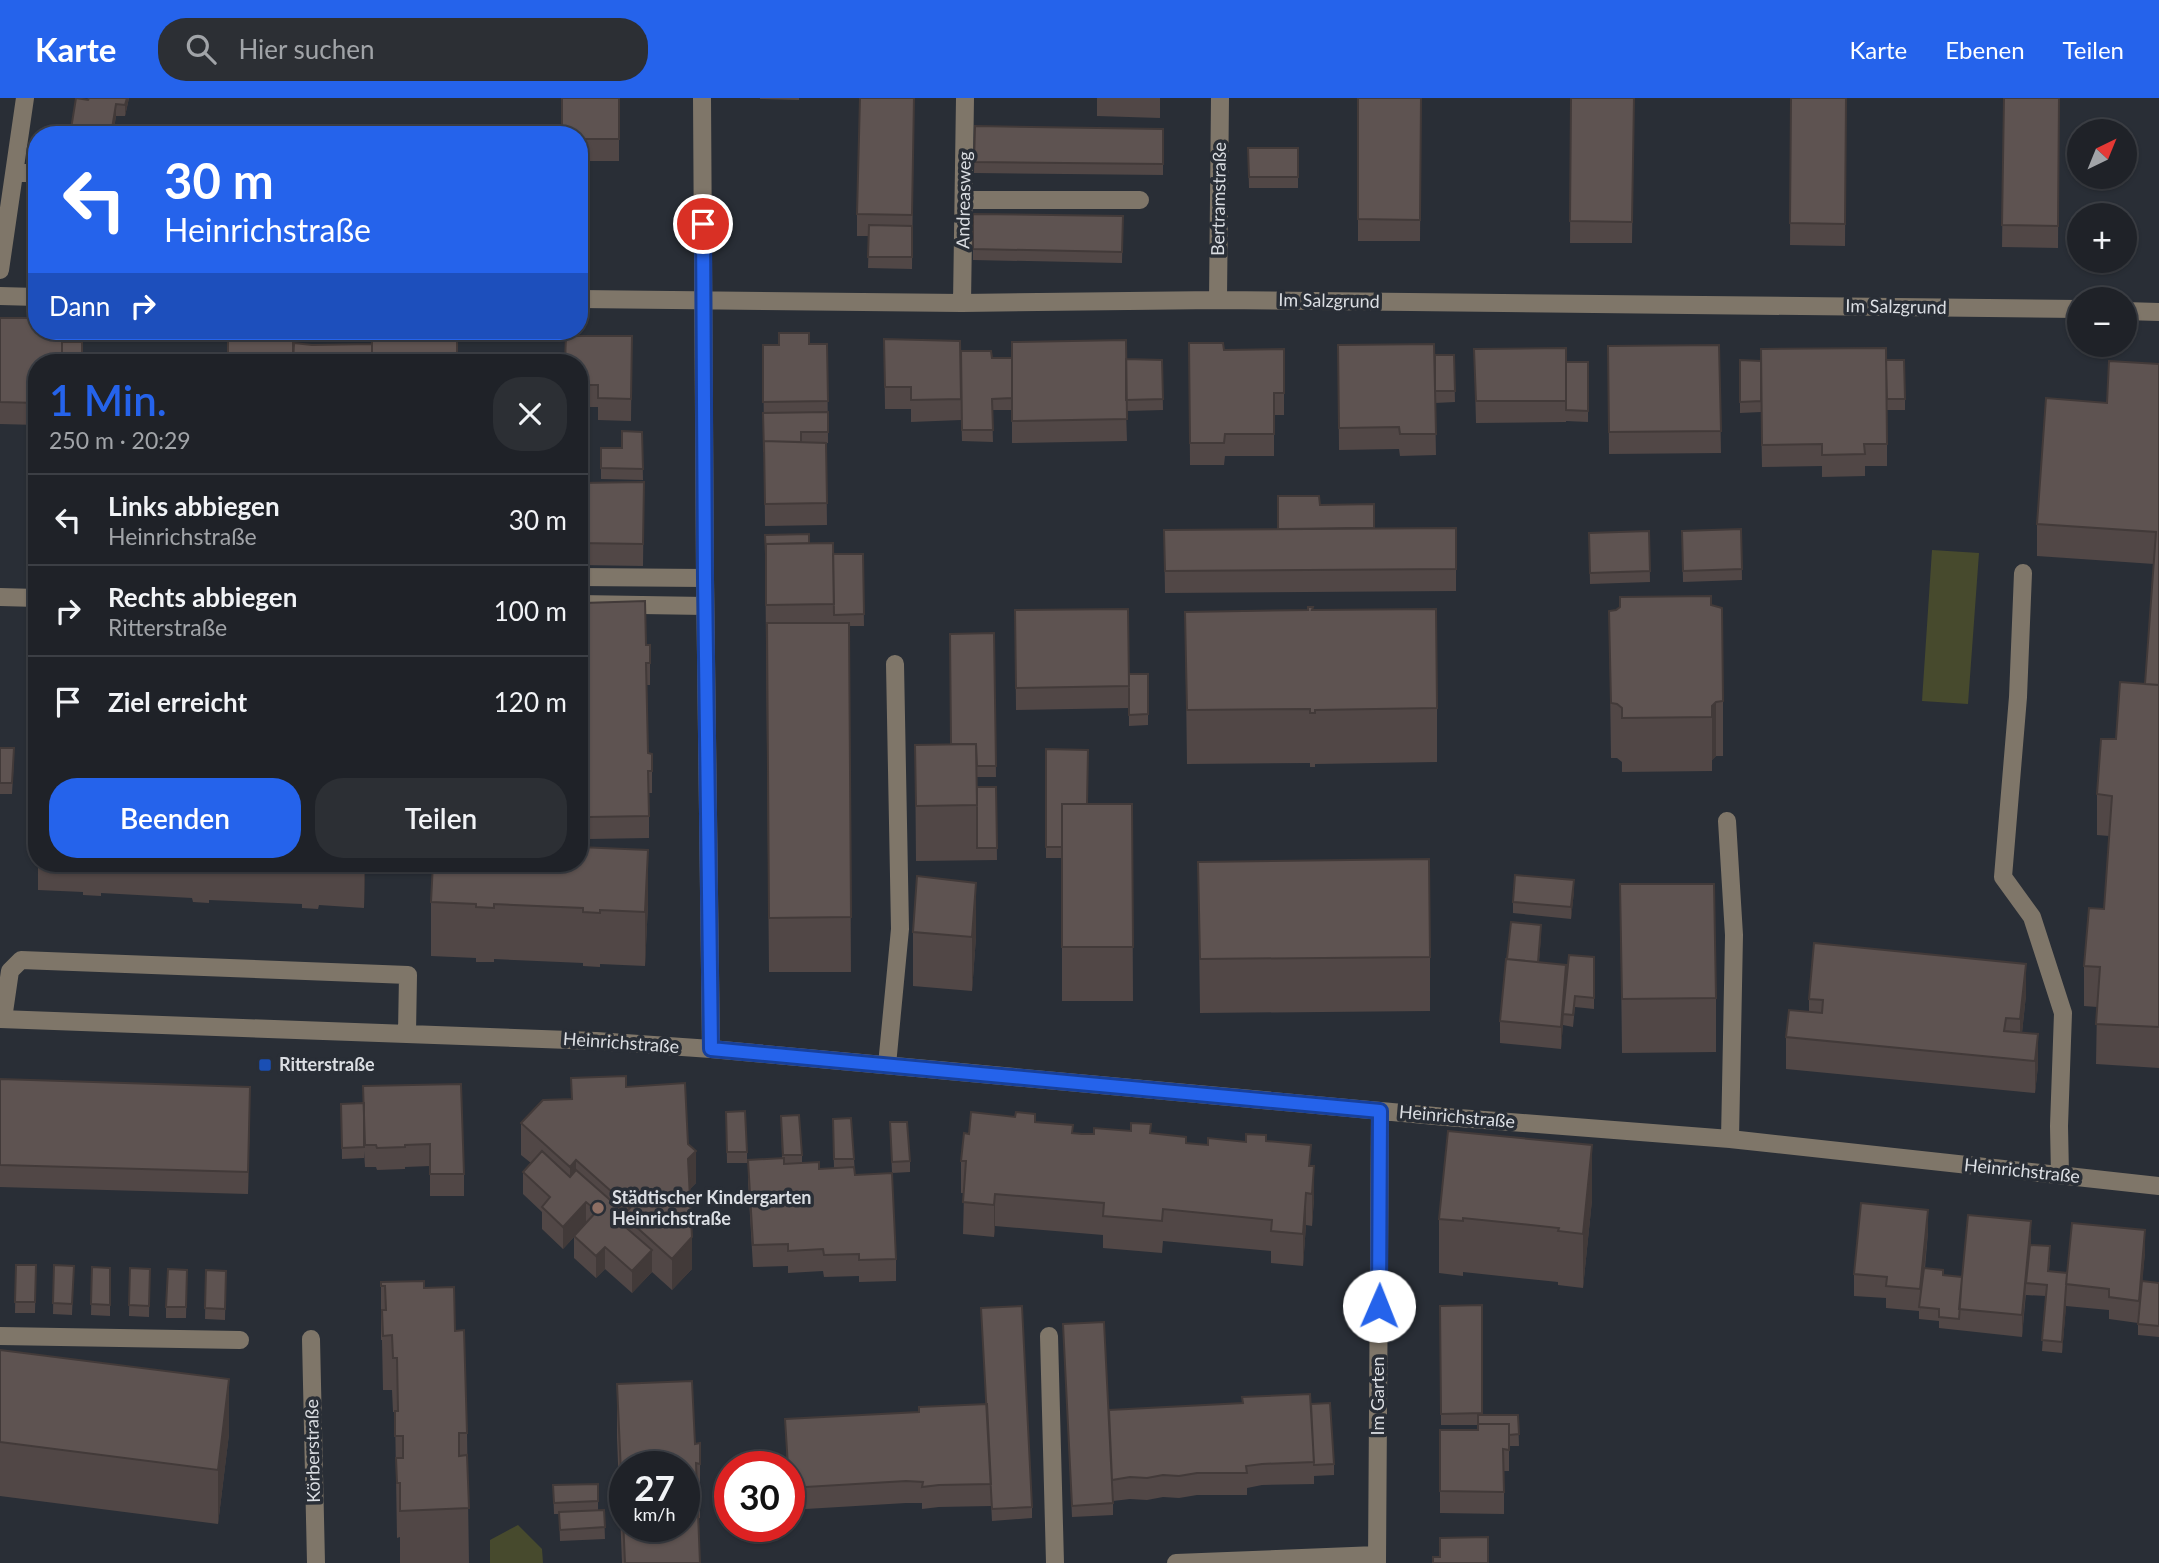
<!DOCTYPE html>
<html lang="de">
<meta charset="utf-8">
<style>
body{margin:0;font-family:Lato,sans-serif;background:#2c2f34;color:#f1f3f6;height:100vh;display:flex;flex-direction:column;font-size:26px;white-space:nowrap}
*{box-sizing:border-box;margin:0}
p{font-size:23px;color:#a1a4a8}
.icon{flex:none;width:38px;height:38px;fill:none;stroke:currentColor;stroke-width:2;stroke-linecap:round;stroke-linejoin:round}
.map{position:relative;flex:1;overflow:hidden}
.sheet{position:absolute;left:28px;top:256px;width:560px;height:518px;display:flex;flex-direction:column;background:#1f2228;border-radius:28px;box-shadow:0 2px 5px #0004,0 0 0 2px #3c3f45}
.sheet>*{flex:none}
.banner{position:absolute;left:28px;top:28px;width:560px;height:214px;border-radius:28px;box-shadow:0 2px 5px #0004,0 0 0 2px #3c3f45;background:#2563eb;color:#fff;overflow:hidden}
.needle{width:46px;rotate:43deg}
.fabs{position:absolute;left:2067px;top:21px;display:grid;gap:14px}
.fabs a{display:grid;place-items:center;width:70px;height:70px;border-radius:50%;background:#1f2228;box-shadow:0 2px 5px #0004,0 0 0 2px #3c3f45;font-size:35px}
.speed{position:absolute;left:609px;top:1353px;display:flex;gap:14px;font-size:35px;font-weight:700;text-align:center}
.speed>*{display:grid;place-content:center;width:91px;height:91px;border-radius:50%;background:#1f2228;box-shadow:0 2px 5px #0004,0 0 0 2px #3c3f45;line-height:1}
.speed small{font-size:18px;font-weight:400}
.speed .limit{border:10px solid #d22;background:#fff;color:#111}
.pin{position:absolute;display:grid;place-items:center;width:60px;height:60px;color:#fff;margin:-30px;border:4px solid #fff;border-radius:50%;box-shadow:0 2px 7px #0007}
.me{position:absolute;width:77px;margin:-38px;rotate:1deg;stroke-linejoin:round;filter:drop-shadow(0 0 5px #0008)}
.turn{display:flex;align-items:center;gap:24px;height:147px;padding:0 21px;font-size:32px}
.turn .icon{width:91px;height:91px;stroke-width:2.5}
.turn b{display:block;font-size:49px;line-height:60px}
.then{display:flex;align-items:center;height:66px;padding:0 21px;background:#0003;gap:14px;font-size:26px}
.round{display:grid;place-items:center;flex:none;width:74px;height:74px;border-radius:28px;background:#2c2f34}
.head{display:flex;align-items:center;justify-content:space-between;height:119px;padding:0 21px}
h1{font-size:42px;font-weight:600;line-height:52px;color:#2563eb}
.action{display:flex;gap:14px;margin-top:auto;padding:14px 21px}
.action a{flex:1;height:80px;border-radius:28px;background:#2563eb;color:#fff;font-size:28px;font-weight:600;line-height:80px;text-align:center}
.action a+a{background:#2c2f34;color:#f1f3f6}
ul{padding:0;list-style:none}
li{display:flex;align-items:center;gap:21px;height:91px;padding:0 21px;border-top:2px solid #3c3f45}
li div{flex:1}
li b{display:block;font-size:26px}
li em{font-style:normal}
header{display:flex;align-items:center;gap:42px;box-sizing:border-box;height:98px;padding:0 35px;background:#2563eb;color:#fff}
header strong{font-size:33px}
nav{display:flex;gap:38px;margin-inline-start:auto;font-size:24px}
.search{width:490px;height:63px;background:#2c2f34;display:flex;align-items:center;gap:18px;box-sizing:border-box;padding:0 24px;border-radius:28px;color:#a1a4a8;font-size:26px}
.map>svg:first-child{display:block}
</style>
<header>
<strong>Karte</strong>
<div class="search"><svg class="icon" aria-label="search" viewBox="0 0 24 24"><circle cx="10" cy="10" r="6"/><path d="M15 15l6 6"/></svg>Hier suchen</div>
<nav><a>Karte</a><a>Ebenen</a><a>Teilen</a></nav>
</header>
<div class="map">
<svg width="2159" height="1465" viewBox="0 0 2159 1465">
<rect width="100%" height="100%" fill="#292e36"/>
<path fill="#474a2d" d="M1932,452L1979,455L1968,606L1922,603Z
M518,1427L542,1451L543,1465H490V1442Z"/>
<g fill="none" stroke-linecap="round" stroke-linejoin="round">
<path stroke="#7f7669" stroke-width="18" d="M702,0L705,480L711,951
M15,74L37,76
M964,102H1140
M0,172L25,0
M0,198L37,199
M579,201L962,205L1218,202L2079,211
M1218,202L1220,0
M962,205L965,0
M2124,213L2159,214
M2023,475L2018,599L2003,779L2032,819L2063,915L2059,1028L2060,1077
M579,479L705,480
M0,499L37,500
M579,506L705,508
M1727,723L1734,837L1730,1041
M0,921L596,943L711,951L1446,1019L1730,1041L2159,1088
M3,921L10,873L21,862L408,877L407,935
M887,967L900,831L895,566
M0,1238L240,1242
M1049,1238L1055,1465
M311,1241L316,1465
M1176,1465L1377,1457
M1377,1465L1380,1013"/>
</g>
<path fill="#514746" d="M129,0L125,18H116L113,37H70L88,2Z
M619,0V63H579V37Z
M760,0H799V2L760,1Z
M914,0L912,171L868,170L869,138H857V116Z
M1097,0H1160V20L1097,18Z
M1358,0H1421L1420,143H1358Z
M1571,0H1634L1632,145H1570Z
M1791,0H1846L1845,148L1790,147Z
M2004,0H2059L2058,150L2002,149Z
M975,28L1163,31V77L974,75Z
M1248,50H1298V90H1249Z
M973,116L1123,118L1122,165L973,162Z
M0,220L37,264V327L0,326Z
M632,238L631,323L598,322V309H579V264Z
M884,241L961,253L992,260L1162,262L1163,312L1126,313L1127,343L1012,345V310V312H992L993,344L962,343L961,305V322L911,324V311H885Z
M1189,245L1224,252L1284,251V317H1274V358H1225L1224,367H1190Z
M827,246L828,345H824H826L827,427L765,428L763,247Z
M1338,247L1435,257H1454L1455,304L1435,305L1436,357L1400,358L1399,351L1339,352Z
M1719,247L1721,355L1609,356L1608,248Z
M1474,251L1566,273L1588,264V324L1566,323V324L1476,325Z
M1740,262L1905,301V312H1887V368H1865V378L1822,379V368L1762,369L1761,314L1740,315Z
M2159,266V970L2096,966L2097,909L2084,908V868L2104,811L2109,738L2097,737V696L2116,641L2145,586L2154,466L2037,458V426L2107,305Z
M642,334L643,382L601,381V350H622Z
M644,384L643,468L579,467V385Z
M1320,407L1374,430H1456V493L1165,495L1164,432L1278,431Z
M1741,431L1742,482L1683,484L1682,433Z
M1649,433L1650,484L1590,486L1589,435Z
M765,437L809,445L833,456H863L864,528H849L851,874H769Z
M1711,507L1723,603V658H1716L1712,662V673L1622,674V664L1617,660H1611L1609,513Z
M1015,512L1129,586L1148,616V627L1129,628V610L1016,612Z
M1313,512L1437,610V664L1315,666V669H1310V665L1187,666L1185,514Z
M584,526L646,547H650V587H647L648,655L652,656V695H649V740L589,741Z
M994,535L996,679H977V689H996L997,762L916,763L915,647L951,646Z
M0,650L14,661L12,696H0Z
M1046,651L1087,706H1132L1133,903H1062V760H1046Z
M1198,764L1430,859V913L1200,915Z
M38,765H365L364,810L319,807L318,811L302,810V806L209,802V805L193,804L192,800L101,795V798L83,797V794L38,792Z
M1620,786L1716,900V954L1622,955Z
M1574,793L1571,821L1513,815V804Z
M431,804L648,806L645,868L600,866V869L583,868V865L494,861V864H476V860L431,858Z
M913,834L976,839L972,893L913,888Z
M1541,838L1539,864L1566,883L1594,859V911L1575,909L1573,929L1563,927V924L1561,951L1500,945V923Z
M2026,897L2022,935L2038,968L2035,995L1786,971V939L1809,914V901Z
M571,980L626,989L688,1046L696,1085L689,1092L692,1171L672,1192L652,1174L632,1195L605,1171L596,1180L574,1160V1139L563,1151L542,1131V1114L523,1096V1074L531,1065L521,1057V1025L571,1001Z
M0,981L250,1011L248,1096L0,1089Z
M363,988L464,1076V1098H430V1068L405,1069V1071L377,1072L376,1069H365L364,1053V1060L342,1061L341,1006L363,1005Z
M726,1014L747,1054V1065H727Z
M781,1018L802,1057V1065L819,1071L834,1070L833,1032L854,1061L855,1077L896,1161V1183L859,1184V1178L824,1179L823,1173L788,1175V1168L753,1169L748,1084V1062L782,1060Z
M890,1024L910,1063V1074L892,1075Z
M1035,1025L1073,1035L1094,1036L1151,1035L1186,1045L1208,1047L1266,1043L1311,1068L1314,1100L1312,1128L1306,1127L1303,1168L1271,1165V1153L1163,1143L1162,1155L1103,1150V1137L995,1128L994,1139L963,1136L964,1095H961V1063L969,1036Z
M1592,1102L1583,1190L1558,1187V1184L1463,1174V1178L1439,1175V1121Z
M1928,1134L1925,1170L1943,1177L1962,1179L2031,1147L2050,1160L2049,1173L2067,1175L2145,1154L2142,1183L2159,1185V1239L2138,1237V1225L2109,1221V1212L2066,1208L2062,1255L2042,1253L2046,1198L2026,1197V1195L2022,1239L1939,1230V1223L1919,1221V1213L1886,1210V1200L1854,1198V1176Z
M16,1167H36L35,1215H15Z
M54,1167L74,1168L72,1217L53,1216Z
M92,1169L110,1170V1218L91,1217Z
M130,1170L150,1171L149,1219L129,1218Z
M187,1172L186,1220H166V1209Z
M206,1172L226,1173L225,1222L205,1221Z
M381,1184L424,1190L455,1233L467,1335L469,1465H400V1439L397,1440L395,1314H393L392,1292H383L382,1242H381Z
M1482,1207V1317H1518L1519,1348H1509V1373H1504V1416L1440,1415V1332H1478V1327H1441L1440,1208Z
M981,1210L1032,1409V1420L992,1423L991,1404V1408L939,1409L922,1411V1405H906L789,1412V1368H787L785,1321L919,1314L986,1306Z
M1063,1226L1109,1324L1311,1306L1334,1366V1377L1314,1378V1386L1262,1387L1247,1390V1397H1197L1179,1400L1163,1399L1147,1402L1130,1401L1113,1403V1417L1072,1419Z
M0,1252L229,1336L218,1426L0,1398Z
M617,1286L695,1346L700,1366V1420H698L700,1465H622L617,1340Z
M598,1386V1412H604L605,1441L560,1443L559,1416H554L553,1387Z
M789,1419V1432L770,1433L769,1428H789Z"/>
<path fill="#423a39" d="M127,0H129L125,18V7Z
M116,6V18L113,37H111Z
M1716,604V658L1712,662V673V608Z
M648,752V806L645,868V814Z
M364,765H365L364,810Z
M1574,782V793L1571,821V809Z
M976,785V839L972,893V839Z
M1541,827V838L1536,886V875Z
M2026,866V897L2020,953V921Z
M1566,867V889L1561,951V929Z
M2038,936V968L2035,995V963Z
M250,989V1011L248,1096V1074Z
M1592,1047V1102L1583,1190V1136Z
M696,1053V1085L688,1093V1061Z
M576,1062V1094L570,1101V1069Z
M1314,1068V1100L1312,1128V1096Z
M1306,1095V1127L1303,1168V1136Z
M995,1096V1128L994,1139V1107Z
M586,1104V1126L563,1151V1129Z
M1928,1112V1134L1920,1213V1191Z
M2031,1123V1145L2027,1185H2026L2022,1239V1217Z
M2145,1132V1154L2139,1225V1203Z
M692,1139V1171L672,1192V1161Z
M605,1149V1171L596,1180V1158Z
M652,1152V1174L632,1195V1173Z
M2066,1197V1208L2062,1255V1244Z
M229,1281V1336L218,1426V1372Z"/>
<path fill="#5e5351" stroke="#423a39" stroke-width="2" fill-rule="evenodd" d="M76,0L88,2L89,0H127L125,7L116,6L111,37H70Z
M562,0H619V41H579V37H562Z
M860,0H914L912,117L857,116Z
M1358,0H1421L1420,122L1358,121Z
M1571,0H1634L1632,124L1570,123Z
M1791,0H1846L1845,126L1790,125Z
M2004,0H2059L2058,128L2002,127Z
M975,28L1163,31V66L974,64Z
M373,32L562,33V37H373Z
M1248,50H1298V79H1249Z
M973,116L1123,118L1122,154L973,151Z
M869,127L912,128V159H868Z
M0,220H37V233H62V264H37V305L0,304Z
M372,235H407L408,237L457,238V264H372Z
M779,235H809V246H827L828,303L763,304V247H779Z
M228,236H293V264H228Z
M566,238H632L631,301L598,300V287H579V264H565Z
M884,241L960,243L961,301L911,302V289H885Z
M1126,242L1127,321L1012,323V244Z
M62,244H82V264H62Z
M294,245L312,247L372,246V264H293Z
M1189,245H1223L1224,252L1284,251V295H1274V336H1225L1224,345H1190Z
M1434,246L1436,336H1400L1399,329L1339,330L1338,247Z
M1719,247L1721,333L1609,334L1608,248Z
M1566,250V303H1476L1474,251Z
M1886,250L1887,346H1864L1865,356L1822,357V346L1762,347L1761,251Z
M961,253H991L992,260H1012V300L992,301L993,332H962Z
M1435,257H1454L1455,293H1435Z
M1126,261L1162,262L1163,301L1126,302Z
M1740,262L1761,263V303L1740,304Z
M1886,262H1904L1905,301H1887Z
M2109,263L2159,266V587L2145,586L2156,434L2037,426L2046,300L2107,305Z
M1566,264H1588V313L1566,312Z
M828,314V334H801V344L764,343V354L763,315Z
M622,333L642,334L643,371L601,370V350H622Z
M764,343L826,345L827,405L765,406Z
M644,384L643,446L579,445V385Z
M1278,398H1319L1320,407L1374,406V430L1278,431Z
M1456,430V471L1165,473L1164,432Z
M1741,431L1742,471L1683,473L1682,433Z
M1649,433L1650,473L1590,475L1589,435Z
M809,436V445L766,446V457L765,437Z
M833,445L834,506L766,507V446Z
M833,456H863L864,516L834,517Z
M1711,498V507L1722,510L1723,603L1716,604L1712,608V619L1622,620V610L1617,606L1611,605L1609,513L1616,512L1620,509V499Z
M645,503L646,547H650V565H646L648,655L652,656V673H648L649,718L589,719L584,505Z
M1308,509H1313L1312,512L1436,511L1437,610L1315,612V615H1310V611L1187,612L1185,514L1308,512Z
M1128,511L1129,588L1016,590L1015,512Z
M767,525H849L851,819L769,820Z
M994,535L996,668H977L976,646H951L950,536Z
M1129,576H1148V616L1129,617Z
M2120,584L2159,587V929L2096,926L2100,869L2084,868L2089,810L2104,811L2112,698L2097,696L2101,641H2116Z
M976,646L977,707L916,708L915,647Z
M0,650H14L12,685H0Z
M1046,651L1088,652L1087,706H1062V749H1046Z
M977,689H996L997,750H977Z
M1062,706H1132L1133,849H1062Z
M579,749L648,752L645,814L600,812V815L583,814V810L494,806V810L476,809V806L431,804L433,765H579Z
M1429,761L1430,859L1200,861L1198,764Z
M1515,777L1574,782L1571,809L1513,804Z
M917,778L976,785L972,839L913,834Z
M1620,786H1714L1716,900L1622,901Z
M1511,824L1541,827L1538,864L1507,861Z
M1814,845L2026,866L2020,921L2006,920L2004,933L2038,936L2035,963L1786,939L1789,912L1822,915L1823,902L1809,901Z
M1569,857L1594,859V900L1575,898L1573,917L1563,916Z
M1506,861L1566,867L1561,929L1500,923Z
M626,978V989L685,985L688,1046L696,1053L688,1061L692,1139L672,1161L623,1117L630,1110L576,1062L570,1069L521,1025L543,1002L572,1001L571,980Z
M0,981L250,989L248,1074L0,1067Z
M461,986L464,1076H430V1046L405,1047V1049L377,1050L376,1047H365L363,988Z
M364,1005V1049L342,1050L341,1006Z
M745,1013L747,1054H727L726,1014Z
M971,1014L1015,1019L1016,1014L1035,1016V1024L1073,1027L1072,1035L1082,1036H1094V1030L1131,1033V1025L1151,1026L1150,1035L1186,1039V1045L1208,1047V1040L1246,1044V1036L1266,1037V1043L1311,1047L1309,1068H1314L1312,1096L1306,1095L1303,1136L1271,1133L1272,1122L1163,1111L1162,1123L1103,1118L1104,1105L995,1096L994,1107L963,1104L966,1063H961L964,1035L969,1036Z
M799,1017L802,1057H783L781,1018Z
M851,1020L854,1061H834L833,1021Z
M890,1024H907L910,1063L892,1064Z
M1448,1033L1592,1047L1583,1136L1558,1133L1559,1130L1463,1120V1123L1439,1121Z
M542,1053L570,1079L576,1072L625,1115L623,1117L628,1122L623,1127L652,1152L632,1173L605,1149L596,1158L574,1138L597,1113L586,1104L563,1129L542,1109L550,1099L523,1074Z
M784,1060V1066L819,1064V1071L854,1069L855,1077L892,1075L896,1161L859,1162V1156L824,1157L823,1151L788,1153V1146L753,1147L748,1062Z
M1861,1105L1928,1112L1920,1191L1886,1188L1887,1179L1854,1176Z
M1968,1117L2031,1123L2022,1217L1959,1211Z
M2072,1125L2145,1132L2139,1203L2109,1199V1191L2066,1186Z
M2030,1147L2050,1148L2048,1173L2067,1175L2062,1244L2042,1242L2047,1187L2026,1185Z
M16,1167H36L35,1204H15Z
M54,1167L74,1168L72,1206L53,1205Z
M92,1169L110,1170V1207L91,1206Z
M130,1170L150,1171L149,1208L129,1207Z
M1924,1170L1943,1172V1177L1962,1179L1959,1221L1939,1219V1211L1919,1209Z
M168,1171L187,1172L186,1209H166Z
M206,1172L226,1173L225,1211L205,1210Z
M424,1183V1190L454,1189L455,1233L464,1232L467,1335H459V1358L467,1357L469,1410L400,1413V1385H397L396,1360H403V1338H395V1313H398L397,1260H393L392,1237L383,1238L382,1212H386L385,1188H381V1184Z
M2142,1183L2159,1185V1228L2138,1226Z
M1482,1207V1315L1441,1316L1440,1208Z
M1022,1208L1032,1409L992,1411L981,1210Z
M1104,1224L1113,1405L1072,1408L1063,1226Z
M0,1252L229,1281L218,1372L0,1344Z
M692,1283L695,1346L700,1345V1366L696,1365L700,1465H625L617,1286ZM625,1368H684V1428H625Z
M1310,1296L1314,1364L1262,1366L1246,1368L1247,1375H1197L1179,1378L1163,1377L1147,1380L1130,1379L1112,1382L1109,1312L1243,1305L1242,1299Z
M1330,1305L1334,1366L1314,1367L1311,1306Z
M987,1306L991,1386L939,1387L922,1389L923,1384L906,1383L789,1390V1368H788L785,1321L919,1314V1309Z
M1478,1317H1518L1519,1336L1509,1337V1326H1478Z
M1478,1326H1509V1352L1503,1351L1504,1394L1440,1393V1332H1478Z
M598,1386V1403L554,1405L553,1387Z
M604,1412L605,1429L560,1432L559,1414Z
M1488,1439V1465H1433V1459H1440V1440Z"/>
<g fill="none" stroke-linecap="round" stroke-linejoin="round">
<g stroke="#184099" stroke-width="18">
<path id="route" d="M703,126L705,480L711,951L1380,1013L1379,1208"/>
</g>
<use href="#route" stroke="#2563eb" stroke-width="12"/>
</g>
<rect fill="#1a4fb4" stroke="#292e36" stroke-width="2.5" x="258" y="960" width="14" height="14" rx="3.5"/>
<circle fill="#8d6e63" stroke="#292e36" stroke-width="2.5" cx="598" cy="1110" r="7"/>
<g text-anchor="middle" stroke-width="7" stroke-linejoin="round" paint-order="stroke">
<g font-size="18" fill="#dbdee3" stroke="#292e36">
<text transform="translate(1219 101) rotate(-89)" y="6">Bertramstraße</text>
<text transform="translate(964 102) rotate(-89)" y="6">Andreasweg</text>
<text transform="translate(1329 203) rotate(1)" y="6">Im Salzgrund</text>
<text transform="translate(1896 209) rotate(1)" y="6">Im Salzgrund</text>
<text transform="translate(621 945) rotate(4)" y="6">Heinrichstraße</text>
<text transform="translate(1457 1019) rotate(5)" y="6">Heinrichstraße</text>
<text transform="translate(2022 1073) rotate(6)" y="6">Heinrichstraße</text>
<text transform="translate(1378 1298) rotate(-90)" y="6">Im Garten</text>
<text transform="translate(313 1353) rotate(-91)" y="6">Körberstraße</text>
</g>
<g font-size="18" font-weight="bold" fill="#dbdee3" stroke="#292e36" text-anchor="start">
<text x="279" y="973">Ritterstraße</text>
<text x="612" y="1106">Städtischer Kindergarten<tspan x="612" dy="21">Heinrichstraße</tspan></text>
</g>
</g>
</svg>
<div class="fabs">
<a><svg class="needle" viewBox="-14 -14 28 28"><path d="M0-13l5 13h-10z" fill="#e53935"/><path d="M0 13l5-13h-10z" fill="#a1a4a8"/></svg></a>
<a>+</a>
<a>−</a>
</div>
<div class="speed"><div>27<small>km/h</small></div><div class="limit">30</div></div>
<div class="pin" style="left:703px;top:126px;background:#d93025"><svg class="icon" aria-label="arrive" viewBox="0 0 24 24"><path d="M6 21V4h12l-3 4 3 4H6"/></svg></div>
<svg class="me" style="left:1379px;top:1208px" viewBox="-20 -20 40 40"><circle r="19" fill="#fff"/><path d="M0-13L10 11 0 6-10 11z" fill="#2563eb"/></svg>
<div class="banner">
<div class="turn"><svg class="icon" aria-label="left" viewBox="0 0 24 24"><path d="M17 20v-9H6M10 6l-5 5 5 5"/></svg><div><b>30 m</b>Heinrichstraße</div></div>
<div class="then">Dann<svg class="icon" aria-label="right" viewBox="0 0 24 24"><path d="M7 20v-9h11M14 6l5 5-5 5"/></svg></div>
</div>
<section class="sheet">
<div class="head"><div><h1>1 Min.</h1><p>250 m · 20:29</p></div><a class="round"><svg class="icon" aria-label="close" viewBox="0 0 24 24"><path d="M6 6l12 12M18 6L6 18"/></svg></a></div>
<ul>
<li><svg class="icon" aria-label="left" viewBox="0 0 24 24"><path d="M17 20v-9H6M10 6l-5 5 5 5"/></svg><div><b>Links abbiegen</b><p>Heinrichstraße</p></div><em>30 m</em></li>
<li><svg class="icon" aria-label="right" viewBox="0 0 24 24"><path d="M7 20v-9h11M14 6l5 5-5 5"/></svg><div><b>Rechts abbiegen</b><p>Ritterstraße</p></div><em>100 m</em></li>
<li><svg class="icon" aria-label="arrive" viewBox="0 0 24 24"><path d="M6 21V4h12l-3 4 3 4H6"/></svg><div><b>Ziel erreicht</b></div><em>120 m</em></li>
</ul>
<div class="action"><a>Beenden</a><a>Teilen</a></div>
</section>
</div>
